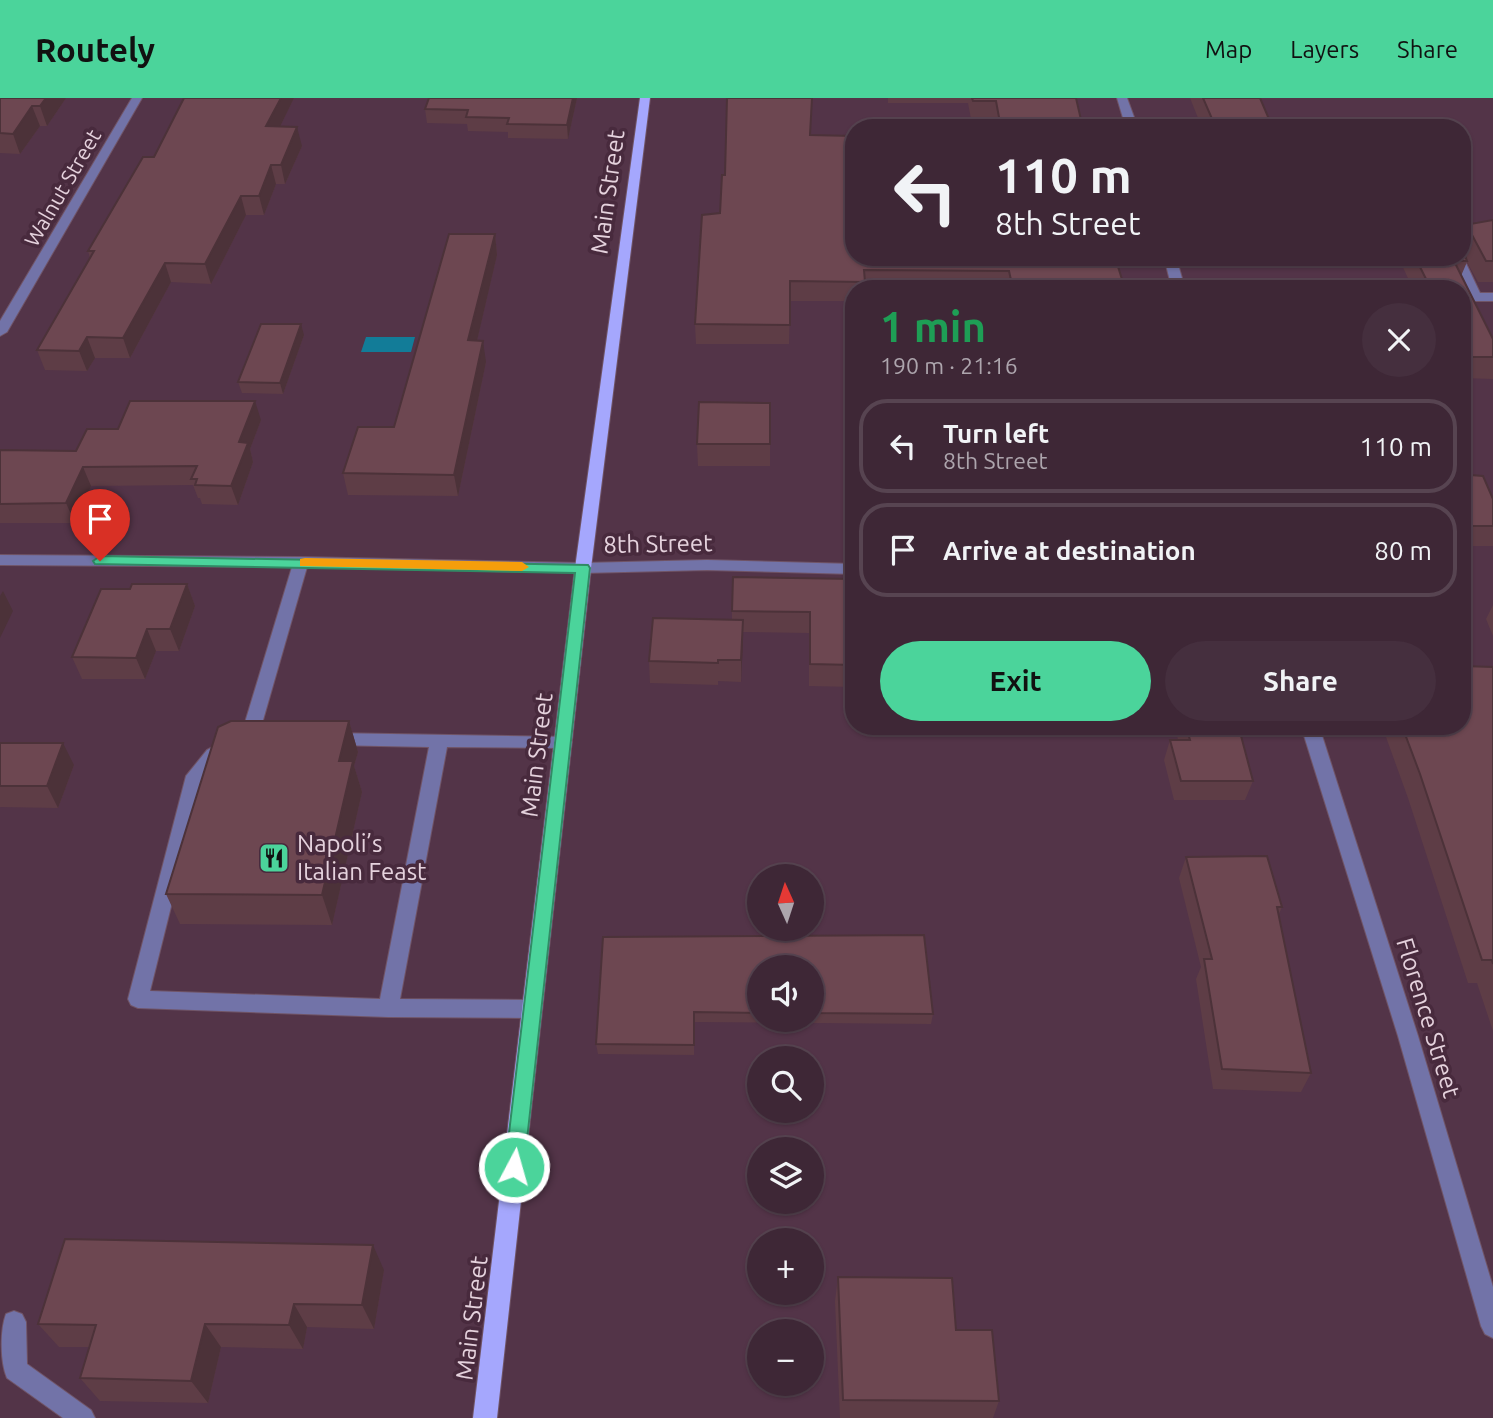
<!DOCTYPE html>
<meta charset="utf-8">
<style>
body{margin:0;font-family:Ubuntu,sans-serif;background:#452f3e;color:#f1f3f6;height:100vh;display:flex;flex-direction:column;font-size:26px;white-space:nowrap}
*{box-sizing:border-box;margin:0}
p{font-size:23px;color:#ada5ad}
.icon{flex:none;width:38px;height:38px;fill:none;stroke:currentColor;stroke-width:2;stroke-linecap:round;stroke-linejoin:round}
.map{position:relative;flex:1;overflow:hidden}
.panel{position:absolute;left:845px;top:182px;width:626px;height:455px;display:flex;flex-direction:column;background:#3e2736;border-radius:28px;box-shadow:0 2px 5px #0004,0 0 0 2px #574451}
.panel>*{flex:none}
.top-card{position:absolute;left:845px;top:21px;width:626px;height:147px;border-radius:28px;box-shadow:0 2px 5px #0004,0 0 0 2px #574451;background:#3e2736;color:#f1f3f6;overflow:hidden}
.needle{width:46px;rotate:357deg}
.buttons{position:absolute;left:747px;top:766px;display:grid;gap:14px}
.buttons a{display:grid;place-items:center;width:77px;height:77px;border-radius:50%;background:#3e2736;box-shadow:0 2px 5px #0004,0 0 0 2px #574451;font-size:35px}
.pin{position:absolute;display:grid;place-items:center;width:60px;height:60px;color:#fff;margin:-72px -30px;border-radius:50% 50% 50% 0;rotate:-45deg;box-shadow:0 0 7px #0007}
.pin .icon{rotate:45deg}
.me{position:absolute;width:77px;margin:-38px;rotate:6deg;stroke-linejoin:round;filter:drop-shadow(0 0 5px #0008)}
.turn{display:flex;align-items:center;gap:24px;height:147px;padding:0 35px;font-size:32px}
.turn .icon{width:91px;height:91px;stroke-width:2.5}
.turn b{display:block;font-size:49px;line-height:60px}
.round{display:grid;place-items:center;flex:none;width:74px;height:74px;border-radius:37px;background:#452f3e}
.head{display:flex;align-items:center;justify-content:space-between;height:119px;padding:0 35px}
h1{font-size:42px;font-weight:600;line-height:52px;color:#1e9e55}
.cta{display:flex;gap:14px;margin-top:auto;padding:14px 35px}
.cta a{flex:1;height:80px;border-radius:42px;background:#4bd49b;color:#111;font-size:28px;font-weight:600;line-height:80px;text-align:center}
.cta a+a{background:#452f3e;color:#f1f3f6}
ul{padding:0;list-style:none}
li{display:flex;align-items:center;gap:21px;height:94px;margin:0 14px 10px;padding:0 21px;border:4px solid #574451;border-radius:28px}
li div{flex:1}
li b{display:block;font-size:26px}
li em{font-style:normal}
header{display:flex;align-items:center;gap:42px;box-sizing:border-box;height:98px;padding:0 35px;background:#4bd49b;color:#111}
header strong{font-size:33px}
nav{display:flex;gap:38px;margin-inline-start:auto;font-size:24px}
.map>svg:first-child{display:block}
</style>
<header>
<strong>Routely</strong>
<nav><a>Map</a><a>Layers</a><a>Share</a></nav>
</header>
<div class="map">
<svg width="1493" height="1320" viewBox="0 0 1493 1320">
<rect width="100%" height="100%" fill="#533448"/>
<path fill="#127c98" d="M366,239H415L411,254H361Z"/>
<g fill="none" stroke-linecap="round" stroke-linejoin="round">
<g stroke="#705466" stroke-width="2">
<path id="minor" d="M132,0H142L7,234L0,238V223Z
M1117,0H1127L1138,30H1126Z
M1164,159H1176L1185,191H1172Z
M1451,159H1463L1480,195H1493V203H1463V195H1467Z
M0,457L301,459L583,465L707,462L854,466V476L707,472L583,475L307,469L259,636L263,641L260,646H243L240,641L292,469L0,467Z
M1301,628H1319L1418,938L1493,1189V1240L1485,1236L1481,1228L1398,938Z
M331,635L569,639L572,644L569,649L563,650L447,649L400,901L532,902L539,905L542,911L539,917L532,920L388,919L138,910L131,907L128,901L186,678L207,652L226,642L232,644L235,649L203,680L150,893L380,901L429,649L331,647L325,646L322,641L325,636Z
M14,1213L22,1216L26,1224L27,1266L91,1312L95,1320H63L7,1280C0,1264 0,1232 6,1216Z"/>
</g>
<g stroke="#705466" stroke-width="2">
<path id="major" d="M640,0H650L591,470L497,1320H473L575,470Z"/>
</g>
<use href="#minor" fill="#7273a8" fill-rule="evenodd"/>
<use href="#major" fill="#a5a7fd" fill-rule="evenodd"/>
</g>
<path fill="#5e3d46" fill-rule="evenodd" d="M0,0H66L47,28H40L20,56L0,55Z
M184,0H294L280,28L302,48L285,86H276L264,117H246L211,186L171,184L130,260H95L87,273L45,272L37,252L90,160L88,153L154,59Z
M577,0L568,41L508,40V34L468,33L467,26L427,25L425,11Z
M888,0H1076L1082,30H996L994,21H971L968,5H888Z
M1190,0H1260L1269,21L1267,30H1202Z
M810,37L854,159H1115L1125,191H854V203H790L789,246H696L695,226L720,115L725,77Z
M1463,120L1471,126L1493,122V184H1478L1467,164L1461,178L1493,241V281L1463,280V191H1413L1400,163H1371L1370,159H1463Z
M495,136L497,157L477,242L486,264L458,398L348,397L343,375L394,329Z
M304,237L283,296L242,295L238,284Z
M770,305V368H698L697,346Z
M261,322L250,351L253,364L238,407L202,406L200,400H198L193,387L91,388L75,425H0V352L76,353L118,331Z
M1463,368L1493,401V448H1463Z
M854,481V589L809,588V535L743,534L741,584L718,583V587L650,585L649,563L732,522V513Z
M187,486L195,508L179,553H156L145,581H82L72,559L130,491Z
M1493,507V538L1486,521Z
M1493,569V933L1477,885H1468L1408,700L1382,628H1463Z
M349,623L358,654L354,668L362,694L332,827L180,826L166,796Z
M1175,628H1234L1253,683L1245,702H1174L1164,662L1170,642H1178Z
M0,645L74,667L58,710L0,709Z
M1186,759L1282,809L1279,816L1311,975L1301,994L1213,991L1196,881L1201,869L1179,780Z
M924,837L933,916L931,926L694,924V957L598,956L596,946L603,839ZM760,870H812V922H760Z
M384,1172L374,1231L307,1229L303,1251L221,1249L208,1305L100,1303L80,1280L89,1249H59L38,1226Z
M838,1179L956,1232L999,1303L993,1320H840L835,1203Z"/>
<path fill="#4c3239" d="M46,0H66L47,28L40,8Z
M281,0H294L271,47L266,28Z
M573,0H577L568,41L567,27Z
M32,8L40,28L20,56L13,36Z
M1082,26V30H1069L1070,29Z
M297,29L302,48L285,86L281,67Z
M271,67L276,86L264,117L259,98Z
M241,98L246,117L211,186L205,166Z
M1471,135L1463,156V136Z
M495,136L497,157L472,264L468,242Z
M165,165L171,184L130,260L123,240Z
M301,226L304,237L283,296L280,285Z
M87,239L95,260L87,273L79,253Z
M483,243L486,264L458,398L454,377Z
M255,303L261,322L250,351L253,364L238,407L231,388L239,344Z
M83,369L91,388L75,425L66,405Z
M187,486L195,508L179,553L170,531Z
M3,493L13,513L0,540V498Z
M743,522V544L741,584V562Z
M147,531L156,553L145,581L136,560Z
M349,623L358,654L354,668L362,694L332,827L322,797L339,663Z
M63,645L74,667L58,710L47,688Z
M373,1147L384,1172L374,1231L362,1207Z
M294,1206L307,1229L303,1251L289,1227Z
M205,1226L221,1249L208,1305L191,1283Z"/>
<path fill="#6d4751" stroke="#4c3239" stroke-width="2" d="M0,0H46L40,8H32L13,36L0,35Z
M184,0H281L266,28L297,29L281,67H271L259,98H241L205,166L165,165L123,240L87,239L79,253L37,252L94,153H88L143,59H154Z
M429,0H573L567,27L507,26L509,20L466,19L468,12L425,11Z
M727,0H812L810,37L854,38V159H1115L1125,191H1013L1009,173L864,172L865,184L790,183V227L695,226L702,117L720,115L722,77H725Z
M972,0H1076L1082,26L1070,29V30H1001L996,3H973Z
M1203,0H1260L1269,21H1262L1266,30H1216Z
M1463,120H1468L1471,126L1493,122V163H1486L1471,135L1463,136Z
M449,136H495L468,242L483,243L454,377L343,375L358,329H394Z
M1463,152L1467,163H1454L1493,241V259H1463V191H1431L1415,159H1463Z
M261,226H301L280,285L238,284Z
M130,303H255L239,344L248,345L231,388L195,387L197,381H191L197,368L83,369L66,405L0,406V352L76,353L87,331H118Z
M699,304L770,305V346H697Z
M1463,368H1467L1471,377L1483,378L1493,401V428H1468L1466,423H1463Z
M733,479L854,481V567L810,566V514L732,513Z
M132,486H187L170,531H147L136,560L72,559L101,491H130Z
M653,520L743,522L741,562H718V565L649,563Z
M1463,568L1493,569V866L1492,862H1482L1420,676L1402,628H1463Z
M231,623H349L339,663H353L322,797L166,796L218,629Z
M1186,628H1234L1236,634H1240L1253,683H1181L1170,642H1190Z
M0,645H63L47,688H0Z
M1267,758L1282,809H1277L1311,975L1222,971L1204,861H1212L1186,759Z
M924,837L933,916L812,915V870H760V915L694,914V947L596,946L603,839Z
M65,1141L373,1147L362,1207L294,1206L289,1227L205,1226L191,1283L80,1280L96,1227L38,1226Z
M838,1179L952,1180L956,1232H992L999,1303L843,1302Z"/>
<path fill="#4bd49b" stroke="#318a65" stroke-width="2" d="M100,458L588,467L590,470L524,1069L521,1075L514,1078L507,1075L505,1069L575,475L95,466L93,463Z"/>
<path fill="#f59e0b" d="M305,460L522,464L529,469L522,473L300,468V461Z"/>
<defs>
<g id="restaurant-square" transform="scale(1.575)"><rect x="-9" y="-9" width="18" height="18" rx="4" fill="#4bd49b" stroke="#482a3d"/><path d="M-5-6h1v4h1v-4h1v4h1v-4h1v5L-1.5 .5V6h-2V.5L-5-1ZM5-6V6H3V1.5H1.5Q1.5-4 5-6Z" fill="#111"/></g>
</defs>
<g fill-rule="evenodd">
<use href="#restaurant-square" x="274" y="760"/>
</g>
<g text-anchor="middle" stroke-width="7" stroke-linejoin="round" paint-order="stroke">
<g font-size="21" fill="#e5d2dd" stroke="#482a3d">
<text transform="translate(63 90) rotate(-60)" y="7">Walnut Street</text>
</g>
<g font-size="24" fill="#e5d2dd" stroke="#482a3d">
<text transform="translate(608 94) rotate(-82)" y="8">Main Street</text>
<text transform="translate(658 446) rotate(-1)" y="8">8th Street</text>
<text transform="translate(537 657) rotate(-83)" y="8">Main Street</text>
<text transform="translate(1428 920) rotate(73)" y="8">Florence Street</text>
<text transform="translate(472 1220) rotate(-83)" y="8">Main Street</text>
</g>
<g font-size="24" fill="#e5d2dd" stroke="#482a3d" text-anchor="start">
<text x="297" y="754">Napoli’s<tspan x="297" dy="28">Italian Feast</tspan></text>
</g>
</g>
</svg>
<div class="buttons">
<a><svg class="needle" viewBox="-14 -14 28 28"><path d="M0-13l5 13h-10z" fill="#e53935"/><path d="M0 13l5-13h-10z" fill="#ada5ad"/></svg></a>
<a><svg class="icon" aria-label="sound" viewBox="0 0 24 24"><path d="M4 9h4l5-4v14l-5-4H4zM17 9q2 3 0 6"/></svg></a>
<a><svg class="icon" aria-label="search" viewBox="0 0 24 24"><circle cx="10" cy="10" r="6"/><path d="M15 15l6 6"/></svg></a>
<a><svg class="icon" aria-label="layers" viewBox="0 0 24 24"><path d="M12 4l9 5-9 5-9-5zM3 14l9 5 9-5"/></svg></a>
<a>+</a>
<a>−</a>
</div>
<div class="pin" style="left:100px;top:463px;background:#d93025"><svg class="icon" aria-label="arrive" viewBox="0 0 24 24"><path d="M6 21V4h12l-3 4 3 4H6"/></svg></div>
<svg class="me" style="left:514px;top:1069px" viewBox="-20 -20 40 40"><circle r="17" fill="#4bd49b" stroke="#fff" stroke-width="3"/><path d="M0-11L8 9 0 5-8 9z" fill="#fff"/></svg>
<div class="top-card">
<div class="turn"><svg class="icon" aria-label="left" viewBox="0 0 24 24"><path d="M17 20v-9H6M10 6l-5 5 5 5"/></svg><div><b>110 m</b>8th Street</div></div>
</div>
<section class="panel">
<div class="head"><div><h1>1 min</h1><p>190 m · 21:16</p></div><a class="round"><svg class="icon" aria-label="close" viewBox="0 0 24 24"><path d="M6 6l12 12M18 6L6 18"/></svg></a></div>
<ul>
<li><svg class="icon" aria-label="left" viewBox="0 0 24 24"><path d="M17 20v-9H6M10 6l-5 5 5 5"/></svg><div><b>Turn left</b><p>8th Street</p></div><em>110 m</em></li>
<li><svg class="icon" aria-label="arrive" viewBox="0 0 24 24"><path d="M6 21V4h12l-3 4 3 4H6"/></svg><div><b>Arrive at destination</b></div><em>80 m</em></li>
</ul>
<div class="cta"><a>Exit</a><a>Share</a></div>
</section>
</div>
